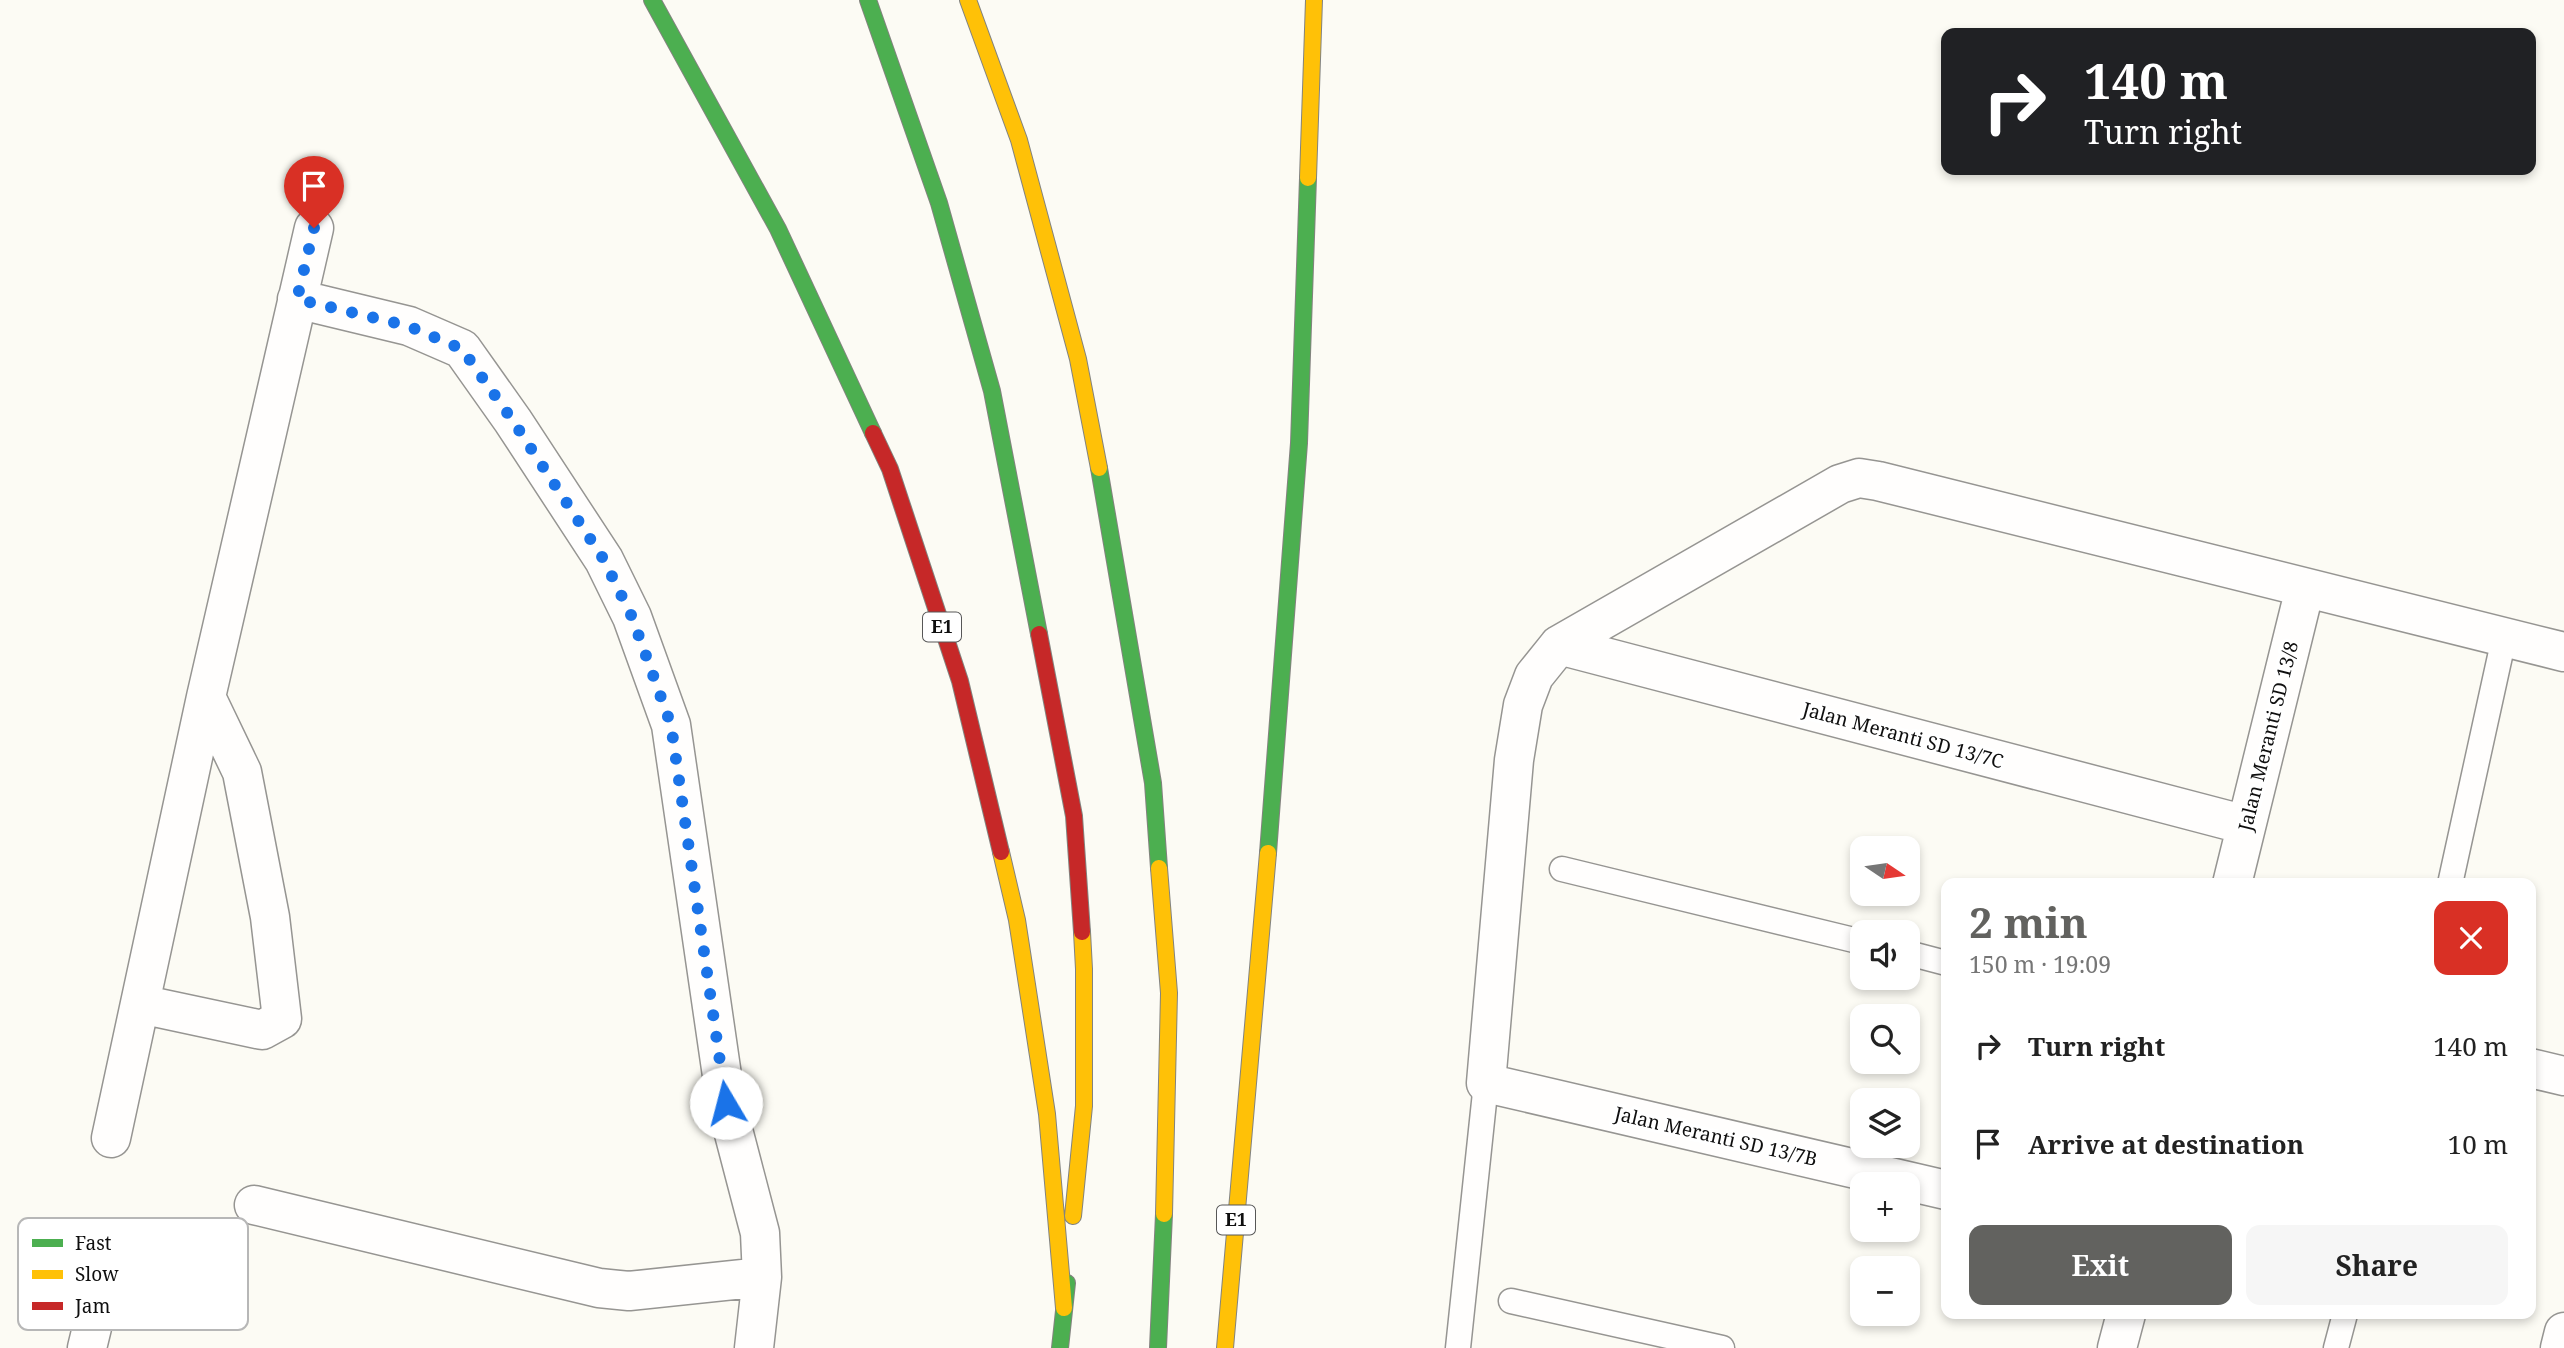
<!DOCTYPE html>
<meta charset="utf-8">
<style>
body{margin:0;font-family:"Noto Serif",serif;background:#f6f6f6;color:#222;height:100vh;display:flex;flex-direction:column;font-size:26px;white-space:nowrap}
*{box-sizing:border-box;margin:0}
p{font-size:23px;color:#767676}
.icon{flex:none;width:38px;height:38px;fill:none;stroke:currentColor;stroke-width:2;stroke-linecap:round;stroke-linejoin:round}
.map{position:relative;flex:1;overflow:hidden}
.side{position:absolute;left:1941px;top:878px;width:595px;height:441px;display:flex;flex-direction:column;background:#fff;border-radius:14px;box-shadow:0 4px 10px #0003}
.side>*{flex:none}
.hud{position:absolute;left:1941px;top:28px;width:595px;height:147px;border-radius:14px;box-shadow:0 4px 10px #0003;background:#202124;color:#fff;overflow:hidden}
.needle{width:46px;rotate:103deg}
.controls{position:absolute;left:1850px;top:836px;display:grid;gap:14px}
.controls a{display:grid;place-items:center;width:70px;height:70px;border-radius:14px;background:#fff;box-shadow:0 4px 10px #0003;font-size:35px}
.pin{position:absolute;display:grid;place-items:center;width:60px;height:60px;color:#fff;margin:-72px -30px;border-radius:50% 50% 50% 0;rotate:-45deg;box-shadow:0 0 7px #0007}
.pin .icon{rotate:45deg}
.me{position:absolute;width:77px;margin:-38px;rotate:352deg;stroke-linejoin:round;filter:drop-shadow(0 0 5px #0008)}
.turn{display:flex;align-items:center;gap:24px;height:147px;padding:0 28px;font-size:32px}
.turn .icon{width:91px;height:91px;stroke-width:2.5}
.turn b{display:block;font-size:49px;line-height:60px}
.round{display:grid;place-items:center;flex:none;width:74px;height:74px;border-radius:14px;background:#f6f6f6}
.overview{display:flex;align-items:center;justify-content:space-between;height:119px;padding:0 28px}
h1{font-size:42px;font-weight:700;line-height:52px;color:#62625f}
.cta{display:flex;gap:14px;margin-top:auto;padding:14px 28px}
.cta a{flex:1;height:80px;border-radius:14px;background:#62625f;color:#fff;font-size:28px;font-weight:700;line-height:80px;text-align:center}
.cta a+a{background:#f6f6f6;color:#222}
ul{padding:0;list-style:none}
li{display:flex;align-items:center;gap:21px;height:98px;padding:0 28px}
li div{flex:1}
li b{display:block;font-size:26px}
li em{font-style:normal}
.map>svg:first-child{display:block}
</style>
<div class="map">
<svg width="2564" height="1348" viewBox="0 0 2564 1348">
<rect width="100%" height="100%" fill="#fcfbf4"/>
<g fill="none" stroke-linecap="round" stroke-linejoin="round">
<g stroke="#969592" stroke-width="27">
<path id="lane" d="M1562,869L1862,942
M2450,884L2504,638
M1908,953L1946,963
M1511,1301L1722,1348
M1458,1348L1486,1083
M2336,1348L2345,1314"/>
</g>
<g stroke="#969592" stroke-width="41">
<path id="street" d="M297,299L409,326L462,349L513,421L604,560L632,617L671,725L726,1103L760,1233L762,1277L754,1348
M1559,645L2246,825
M2232,884L2305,588
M140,1004L262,1030L282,1019L270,917L242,772L206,697
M2530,1068L2564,1076
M111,1138L206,697L314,228
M1946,1190L1486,1083L1514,760L1523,705L1534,676L1559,645L1840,484L1859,478L1878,481L2564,652
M254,1205L599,1288L629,1291L762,1277
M87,1348L104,1278
M2117,1348L2126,1314
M2560,1348L2564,1332"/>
</g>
<g stroke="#83837f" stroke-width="18">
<path id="fast" d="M652,0L778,229L873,433
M868,0L939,203L992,391L1039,634
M1099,468L1153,783L1159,868
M1268,853L1299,443L1308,178
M1060,1348L1067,1283
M1158,1348L1164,1214"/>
</g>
<g stroke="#83837f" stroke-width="18">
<path id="slow" d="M968,0L1019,140L1078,359L1099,468
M1308,178L1314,0
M1001,852L1017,920L1047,1114L1064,1308
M1159,868L1169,993L1164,1214
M1073,1216L1084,1106V969L1082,932
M1225,1348L1268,853"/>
</g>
<g stroke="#83837f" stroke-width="18">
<path id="jam" d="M873,433L890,469L960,681L1001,852
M1039,634L1074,816L1082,932"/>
</g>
<use href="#lane" stroke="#fffefd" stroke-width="24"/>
<use href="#street" stroke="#fffefd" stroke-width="38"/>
<use href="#fast" stroke="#4caf50" stroke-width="16"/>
<use href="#slow" stroke="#ffc107" stroke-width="16"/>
<use href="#jam" stroke="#c62828" stroke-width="16"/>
</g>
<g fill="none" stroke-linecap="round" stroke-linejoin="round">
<path stroke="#1a73e8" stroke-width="12" stroke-dasharray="0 21.6" d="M314,228L297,299L408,326L462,349L513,421L604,560L632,617L671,725L726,1103"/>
</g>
<g text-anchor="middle" stroke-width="7" stroke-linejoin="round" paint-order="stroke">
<g fill="#fff" stroke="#575757" stroke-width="2">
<rect x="923" y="612.5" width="38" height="29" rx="5"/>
<rect x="1217" y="1205.5" width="38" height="29" rx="5"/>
</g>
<g font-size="18" font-weight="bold" fill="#0f0f0f">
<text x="942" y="633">E1</text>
<text x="1236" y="1226">E1</text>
</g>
<g font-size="19" fill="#0f0f0f" stroke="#fff">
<text transform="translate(1903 735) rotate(15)" y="7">Jalan Meranti SD 13/7C</text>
<text transform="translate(2268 736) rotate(-76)" y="7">Jalan Meranti SD 13/8</text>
<text transform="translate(1716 1136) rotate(13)" y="7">Jalan Meranti SD 13/7B</text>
</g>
</g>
<rect x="18" y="1218" width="230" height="112" rx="10" fill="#fff" stroke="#b7b7b7" stroke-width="2"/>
<rect x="32" y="1239" width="31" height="8" fill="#4caf50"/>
<rect x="32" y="1270" width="31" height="9" fill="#ffc107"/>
<rect x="32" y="1302" width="31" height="8" fill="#c62828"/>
<g font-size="19" fill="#0f0f0f">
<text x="75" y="1250">Fast</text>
<text x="75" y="1281">Slow</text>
<text x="75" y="1313">Jam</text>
</g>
</svg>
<div class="controls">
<a><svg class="needle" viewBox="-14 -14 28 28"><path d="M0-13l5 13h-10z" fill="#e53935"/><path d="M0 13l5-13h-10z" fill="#767676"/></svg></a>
<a><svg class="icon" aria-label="sound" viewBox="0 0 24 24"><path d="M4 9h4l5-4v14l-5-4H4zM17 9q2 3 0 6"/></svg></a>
<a><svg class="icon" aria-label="search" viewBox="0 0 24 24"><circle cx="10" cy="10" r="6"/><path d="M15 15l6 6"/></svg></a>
<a><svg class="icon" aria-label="layers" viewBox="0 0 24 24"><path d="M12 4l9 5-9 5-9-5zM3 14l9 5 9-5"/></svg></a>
<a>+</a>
<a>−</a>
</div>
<div class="pin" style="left:314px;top:228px;background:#d93025"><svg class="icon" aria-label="arrive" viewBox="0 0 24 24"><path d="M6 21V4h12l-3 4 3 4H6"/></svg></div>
<svg class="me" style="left:726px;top:1103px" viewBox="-20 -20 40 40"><circle r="19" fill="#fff"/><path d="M0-13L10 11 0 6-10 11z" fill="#1a73e8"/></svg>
<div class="hud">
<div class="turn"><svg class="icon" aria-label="right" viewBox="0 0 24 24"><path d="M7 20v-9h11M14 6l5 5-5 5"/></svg><div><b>140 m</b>Turn right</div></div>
</div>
<section class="side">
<div class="overview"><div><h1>2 min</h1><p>150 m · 19:09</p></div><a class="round" style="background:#d93025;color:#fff"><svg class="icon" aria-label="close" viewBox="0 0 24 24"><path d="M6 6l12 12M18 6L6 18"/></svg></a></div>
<ul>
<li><svg class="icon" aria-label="right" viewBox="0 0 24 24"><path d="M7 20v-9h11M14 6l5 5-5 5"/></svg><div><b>Turn right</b></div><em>140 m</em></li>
<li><svg class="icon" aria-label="arrive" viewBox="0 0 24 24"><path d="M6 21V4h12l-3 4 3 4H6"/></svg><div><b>Arrive at destination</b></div><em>10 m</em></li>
</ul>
<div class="cta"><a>Exit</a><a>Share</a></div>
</section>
</div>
